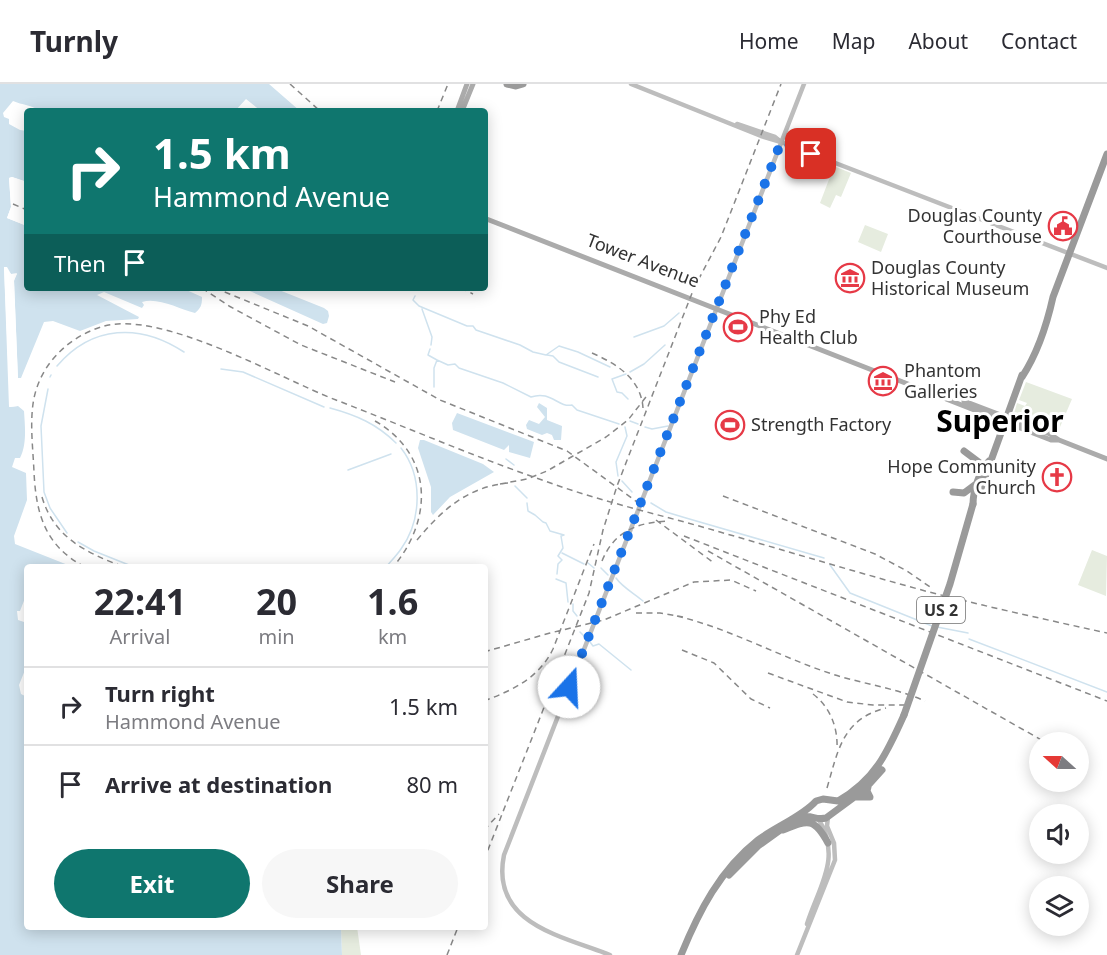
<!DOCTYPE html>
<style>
body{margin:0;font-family:"Noto Sans",sans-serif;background:#f7f7f7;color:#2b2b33;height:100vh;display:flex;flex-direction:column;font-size:22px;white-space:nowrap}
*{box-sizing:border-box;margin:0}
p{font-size:20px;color:#7c7c81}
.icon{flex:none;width:33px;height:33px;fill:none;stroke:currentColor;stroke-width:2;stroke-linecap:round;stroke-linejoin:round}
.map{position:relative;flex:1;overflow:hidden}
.panel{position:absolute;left:24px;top:480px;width:464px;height:366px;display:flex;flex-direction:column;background:#fff;border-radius:6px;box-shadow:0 3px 15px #0003}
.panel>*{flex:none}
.guide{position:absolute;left:24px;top:24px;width:464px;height:183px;border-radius:6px;box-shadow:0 3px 15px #0003;background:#0f766e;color:#fff;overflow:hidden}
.needle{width:39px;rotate:291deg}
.controls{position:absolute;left:1029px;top:648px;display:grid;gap:12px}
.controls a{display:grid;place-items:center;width:60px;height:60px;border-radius:50%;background:#fff;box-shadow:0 3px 15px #0003;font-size:30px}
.pin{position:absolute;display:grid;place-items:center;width:51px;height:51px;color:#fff;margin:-26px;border-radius:12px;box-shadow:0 3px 9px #0006}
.me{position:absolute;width:66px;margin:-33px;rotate:20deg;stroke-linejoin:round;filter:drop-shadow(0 0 4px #0008)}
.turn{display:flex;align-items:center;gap:21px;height:126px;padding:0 30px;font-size:27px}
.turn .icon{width:78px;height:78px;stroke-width:2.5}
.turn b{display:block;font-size:42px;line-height:51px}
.then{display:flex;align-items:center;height:57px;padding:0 30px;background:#0003;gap:12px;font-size:22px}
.eta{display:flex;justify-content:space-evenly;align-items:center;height:102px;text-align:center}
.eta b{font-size:36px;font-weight:700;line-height:42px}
.button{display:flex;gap:12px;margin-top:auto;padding:12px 30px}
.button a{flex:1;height:69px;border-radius:36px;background:#0f766e;color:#fff;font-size:24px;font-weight:700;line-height:69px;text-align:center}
.button a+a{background:#f7f7f7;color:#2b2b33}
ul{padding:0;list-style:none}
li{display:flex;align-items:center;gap:18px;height:78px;padding:0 30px;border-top:2px solid #e1e1e2}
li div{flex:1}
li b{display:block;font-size:22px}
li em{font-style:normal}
header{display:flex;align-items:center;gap:36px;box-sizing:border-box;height:84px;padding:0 30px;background:#fff;border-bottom:2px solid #e1e1e2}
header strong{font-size:28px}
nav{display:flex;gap:33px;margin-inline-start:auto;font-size:21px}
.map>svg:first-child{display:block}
</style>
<header>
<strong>Turnly</strong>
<nav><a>Home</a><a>Map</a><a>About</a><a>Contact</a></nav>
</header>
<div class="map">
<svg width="1107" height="871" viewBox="0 0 1107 871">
<rect width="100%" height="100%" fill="#fff"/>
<path fill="#e6ecdf" d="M836,83L851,89L841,113L836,111L830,124L820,119L833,85Z
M865,141L888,150L881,168L858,158Z
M1026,298L1072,315L1057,350L1013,333L1017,319L1025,322L1027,319L1019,316Z
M1092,466L1107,472L1106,512L1078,501Z
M341,843H357L361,871H342Z"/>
<path fill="#cfe2ee" d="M0,0H269L300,27H261L246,15L235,27H40C32,21 22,21 13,17L3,29L4,33L9,35V40L20,46L27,47V98L12,93L9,94L11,123L7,134L27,142V204H182L202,213C202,221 201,224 195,229C179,225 158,213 142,218L144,221L142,224L104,208L97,211L139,233L138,235L106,237L80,247L53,237L44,238L21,294H18L14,196L17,190H11L4,183L10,323L18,322L24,327C25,343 27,360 20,374H15L12,383L26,389L27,416L14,452L15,460L73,483H41L33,480L32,483H27V501L24,507L27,509L20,527H17L18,536L27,539V581L19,601L21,610L27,613V843H341L342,871H0Z
M243,204H274L324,224L328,227L329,232L327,239L323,240Z
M539,319L547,324V336L562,342L561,356H554L552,351L547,349L542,351L527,345L526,341L529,336L539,340L545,333L537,323Z
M457,329L534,358L530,374L509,368V361L504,366L453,346L452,339Z
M420,356H424L483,380L494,388L450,413L433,431L431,428V403L418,364Z"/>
<path fill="#fff" d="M12,93L27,98V101L12,96L14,123L11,133L27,139V142L7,134L11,123L9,94Z
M4,183H7L11,190L17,189L14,197L18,297L15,294L12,193H9L7,190L12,319H18V322L9,323Z"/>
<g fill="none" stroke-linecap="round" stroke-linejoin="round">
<path stroke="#cfe2ee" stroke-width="1.5" d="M415,212L413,216L419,222L467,242H473L476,246L520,261L533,268L546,271L559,262L578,268L610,283
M422,225L432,253L431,261
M634,253L664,242L679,229
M430,265L428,271L437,276L434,284V303
M547,271L553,272L559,278L598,293
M437,276L448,281L455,280L459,284L503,299L531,313C551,306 558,324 572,321L577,326L619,340
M57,282C92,241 140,239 184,268
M221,285L243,288L324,323
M630,288L644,280L665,261
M50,293L51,291
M612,295L617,308L622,309L628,315
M612,295L626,290
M48,305L41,342L44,408L50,424L67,449
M330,324C356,331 377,340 396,359
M630,337L638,340
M645,343L652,345L668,342
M506,375L514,381
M348,386L391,370
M618,392L616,378L627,352L625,343
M622,397L632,408
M515,402L527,414
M527,419L528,427L535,431L543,438L546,439L550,447L564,451L561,452L563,464L558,472L562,476L558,480L557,490
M651,419L666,428L686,434L824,474
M78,458L94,467L134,483
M562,469L584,480
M588,479L594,484
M830,481L850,509L932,542
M386,483C391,477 397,471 401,465C422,436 423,392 401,364
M601,484L608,491
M616,494C622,503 635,510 643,517
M556,495L566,499L568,518
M573,520V527L577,532
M937,543L968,549
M580,548L585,553
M969,555L1107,608
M590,558L593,562L599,560L631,586"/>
<path stroke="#bdbdbd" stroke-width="4.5" d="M631,0L761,52L781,58L1107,184
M737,40L775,53L781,58
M807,840C820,800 842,774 818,734
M610,871C562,852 490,840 504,771L804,0
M797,871L835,776L834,759L827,742L828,733"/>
<path stroke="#ababab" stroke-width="5" d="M457,27L467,0
M462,27L473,0
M484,134L1051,356H1059L1107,375
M964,317L1050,350L1059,356"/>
<path stroke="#9a9a9a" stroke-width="7" d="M507,0L516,2L523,0
M1022,293C1037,270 1047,240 1053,213L1107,70
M964,367L980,379L982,388
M989,388L994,384H1000
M980,407L1022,291
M953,408L964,409L976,400
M973,420C973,407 980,385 989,377
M857,713H870L867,707L868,703
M796,736C811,728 813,737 826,734L864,706L882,686
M783,746C808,736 814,733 828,759
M729,791L758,762L786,742
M681,871C699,827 720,786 758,756C775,743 803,732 816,717L823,715L838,717C875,696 887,669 904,631"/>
<path stroke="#888" stroke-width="1.5" stroke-dasharray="6 4.5" stroke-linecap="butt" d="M290,0L320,27
M437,27L448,0
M13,120L27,126
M202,204L229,222L301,261L395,298
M215,204L308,242L440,316L567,367L644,423
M461,204L473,210
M592,269C617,280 641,295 643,324
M375,337C434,371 433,436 393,483
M500,400L527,395L547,387L606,353L628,336L646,313
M723,412L875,470L907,487L933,505
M42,413C54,454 87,469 124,483
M656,436L714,479
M684,452L1107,617
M417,456C442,426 467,403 508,399
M708,467L1045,658
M602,477C614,447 638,438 669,437
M85,483C45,462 36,430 34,388C33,365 30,342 33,320C38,283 66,254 101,243C159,224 279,294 336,316C406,343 475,373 545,397C602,418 662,431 720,448C790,468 859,489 929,508C988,523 1048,536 1107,549
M636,529H660L683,533
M677,532C731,545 780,573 832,590C863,600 896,604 925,617
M682,566L714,579L751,615L770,624
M484,568L550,549L604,536L694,498L731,496L756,507
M768,589L847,618L873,621H911
M813,610C830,623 838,643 837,665
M484,617C513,606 539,594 553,565L594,460
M827,704C838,667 842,635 886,624
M484,746L499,730
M484,776L589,509L603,446L617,402L694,204L721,153L781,0
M447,871L458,843"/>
<path stroke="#9a9a9a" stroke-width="7" d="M904,631L950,500L973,420"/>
</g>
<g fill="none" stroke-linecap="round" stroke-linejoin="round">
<path stroke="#1a73e8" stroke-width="10" stroke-dasharray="0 18" d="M569,603L781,58L811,70"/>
</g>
<defs>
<g id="civic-ring" transform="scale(1.5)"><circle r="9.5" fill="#fff" stroke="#e63946" stroke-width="1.5"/><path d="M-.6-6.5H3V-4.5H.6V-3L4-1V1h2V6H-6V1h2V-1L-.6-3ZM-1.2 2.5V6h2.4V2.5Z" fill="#e63946"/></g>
<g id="museum-ring" transform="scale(1.5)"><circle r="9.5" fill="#fff" stroke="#e63946" stroke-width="1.5"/><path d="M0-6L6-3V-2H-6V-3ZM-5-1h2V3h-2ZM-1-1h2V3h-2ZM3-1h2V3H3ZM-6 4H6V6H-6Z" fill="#e63946"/></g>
<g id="stadium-ring" transform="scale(1.5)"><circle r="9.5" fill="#fff" stroke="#e63946" stroke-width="1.5"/><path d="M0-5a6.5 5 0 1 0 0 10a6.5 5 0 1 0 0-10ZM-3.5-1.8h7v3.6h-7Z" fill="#e63946"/></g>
<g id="church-ring" transform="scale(1.5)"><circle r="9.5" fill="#fff" stroke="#e63946" stroke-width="1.5"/><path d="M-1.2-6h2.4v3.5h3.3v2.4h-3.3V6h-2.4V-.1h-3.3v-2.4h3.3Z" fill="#e63946"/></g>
</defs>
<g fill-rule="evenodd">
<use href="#civic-ring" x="1063" y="142"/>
<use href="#museum-ring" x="850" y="194"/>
<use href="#stadium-ring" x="738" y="243"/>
<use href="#museum-ring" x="883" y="297"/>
<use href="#stadium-ring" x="730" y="341"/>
<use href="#church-ring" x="1057" y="393"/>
</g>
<g text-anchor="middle" stroke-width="6" stroke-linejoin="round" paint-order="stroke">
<rect fill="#fff" stroke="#707070" stroke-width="1.5" x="917" y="513" width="48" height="26" rx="4.5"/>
<g font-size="16" font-weight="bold" fill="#333">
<text x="941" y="532">US 2</text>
</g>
<g font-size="18" fill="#333" stroke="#fff" text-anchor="start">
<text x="1042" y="138" text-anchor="end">Douglas County<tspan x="1042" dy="21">Courthouse</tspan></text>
<text x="871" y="190">Douglas County<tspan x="871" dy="21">Historical Museum</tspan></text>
<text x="759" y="239">Phy Ed<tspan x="759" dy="21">Health Club</tspan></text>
<text x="904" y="293">Phantom<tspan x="904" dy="21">Galleries</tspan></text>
<text x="751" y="347">Strength Factory</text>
<text x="1036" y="389" text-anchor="end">Hope Community<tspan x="1036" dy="21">Church</tspan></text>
</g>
<g font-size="18" fill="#333" stroke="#fff">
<text transform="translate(643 177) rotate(21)" y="6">Tower Avenue</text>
</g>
<g font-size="30" font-weight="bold" fill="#000" stroke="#fff">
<text x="1000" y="348">Superior</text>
</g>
</g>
</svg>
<div class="controls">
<a><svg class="needle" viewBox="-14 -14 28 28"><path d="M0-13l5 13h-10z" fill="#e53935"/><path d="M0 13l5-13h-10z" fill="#7c7c81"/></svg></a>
<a><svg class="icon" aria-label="sound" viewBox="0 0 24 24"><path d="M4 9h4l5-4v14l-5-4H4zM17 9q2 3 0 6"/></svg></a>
<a><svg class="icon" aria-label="layers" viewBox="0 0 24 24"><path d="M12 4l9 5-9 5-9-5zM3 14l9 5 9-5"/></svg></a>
</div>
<div class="pin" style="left:811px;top:70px;background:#d93025"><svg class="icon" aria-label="arrive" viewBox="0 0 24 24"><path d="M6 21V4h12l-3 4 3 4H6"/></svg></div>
<svg class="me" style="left:569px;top:603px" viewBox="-20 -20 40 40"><circle r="19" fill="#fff"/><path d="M0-13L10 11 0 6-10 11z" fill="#1a73e8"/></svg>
<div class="guide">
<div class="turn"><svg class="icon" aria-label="right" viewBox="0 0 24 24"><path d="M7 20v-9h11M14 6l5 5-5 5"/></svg><div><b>1.5 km</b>Hammond Avenue</div></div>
<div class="then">Then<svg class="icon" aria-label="arrive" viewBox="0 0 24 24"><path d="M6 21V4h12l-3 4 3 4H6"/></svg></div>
</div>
<section class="panel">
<div class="eta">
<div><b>22:41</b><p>Arrival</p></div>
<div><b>20</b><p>min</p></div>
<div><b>1.6</b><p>km</p></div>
</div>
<ul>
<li><svg class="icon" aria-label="right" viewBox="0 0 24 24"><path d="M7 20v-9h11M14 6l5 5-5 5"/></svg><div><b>Turn right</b><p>Hammond Avenue</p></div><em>1.5 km</em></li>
<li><svg class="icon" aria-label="arrive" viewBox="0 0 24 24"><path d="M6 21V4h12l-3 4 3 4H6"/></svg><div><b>Arrive at destination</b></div><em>80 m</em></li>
</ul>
<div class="button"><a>Exit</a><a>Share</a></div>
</section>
</div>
